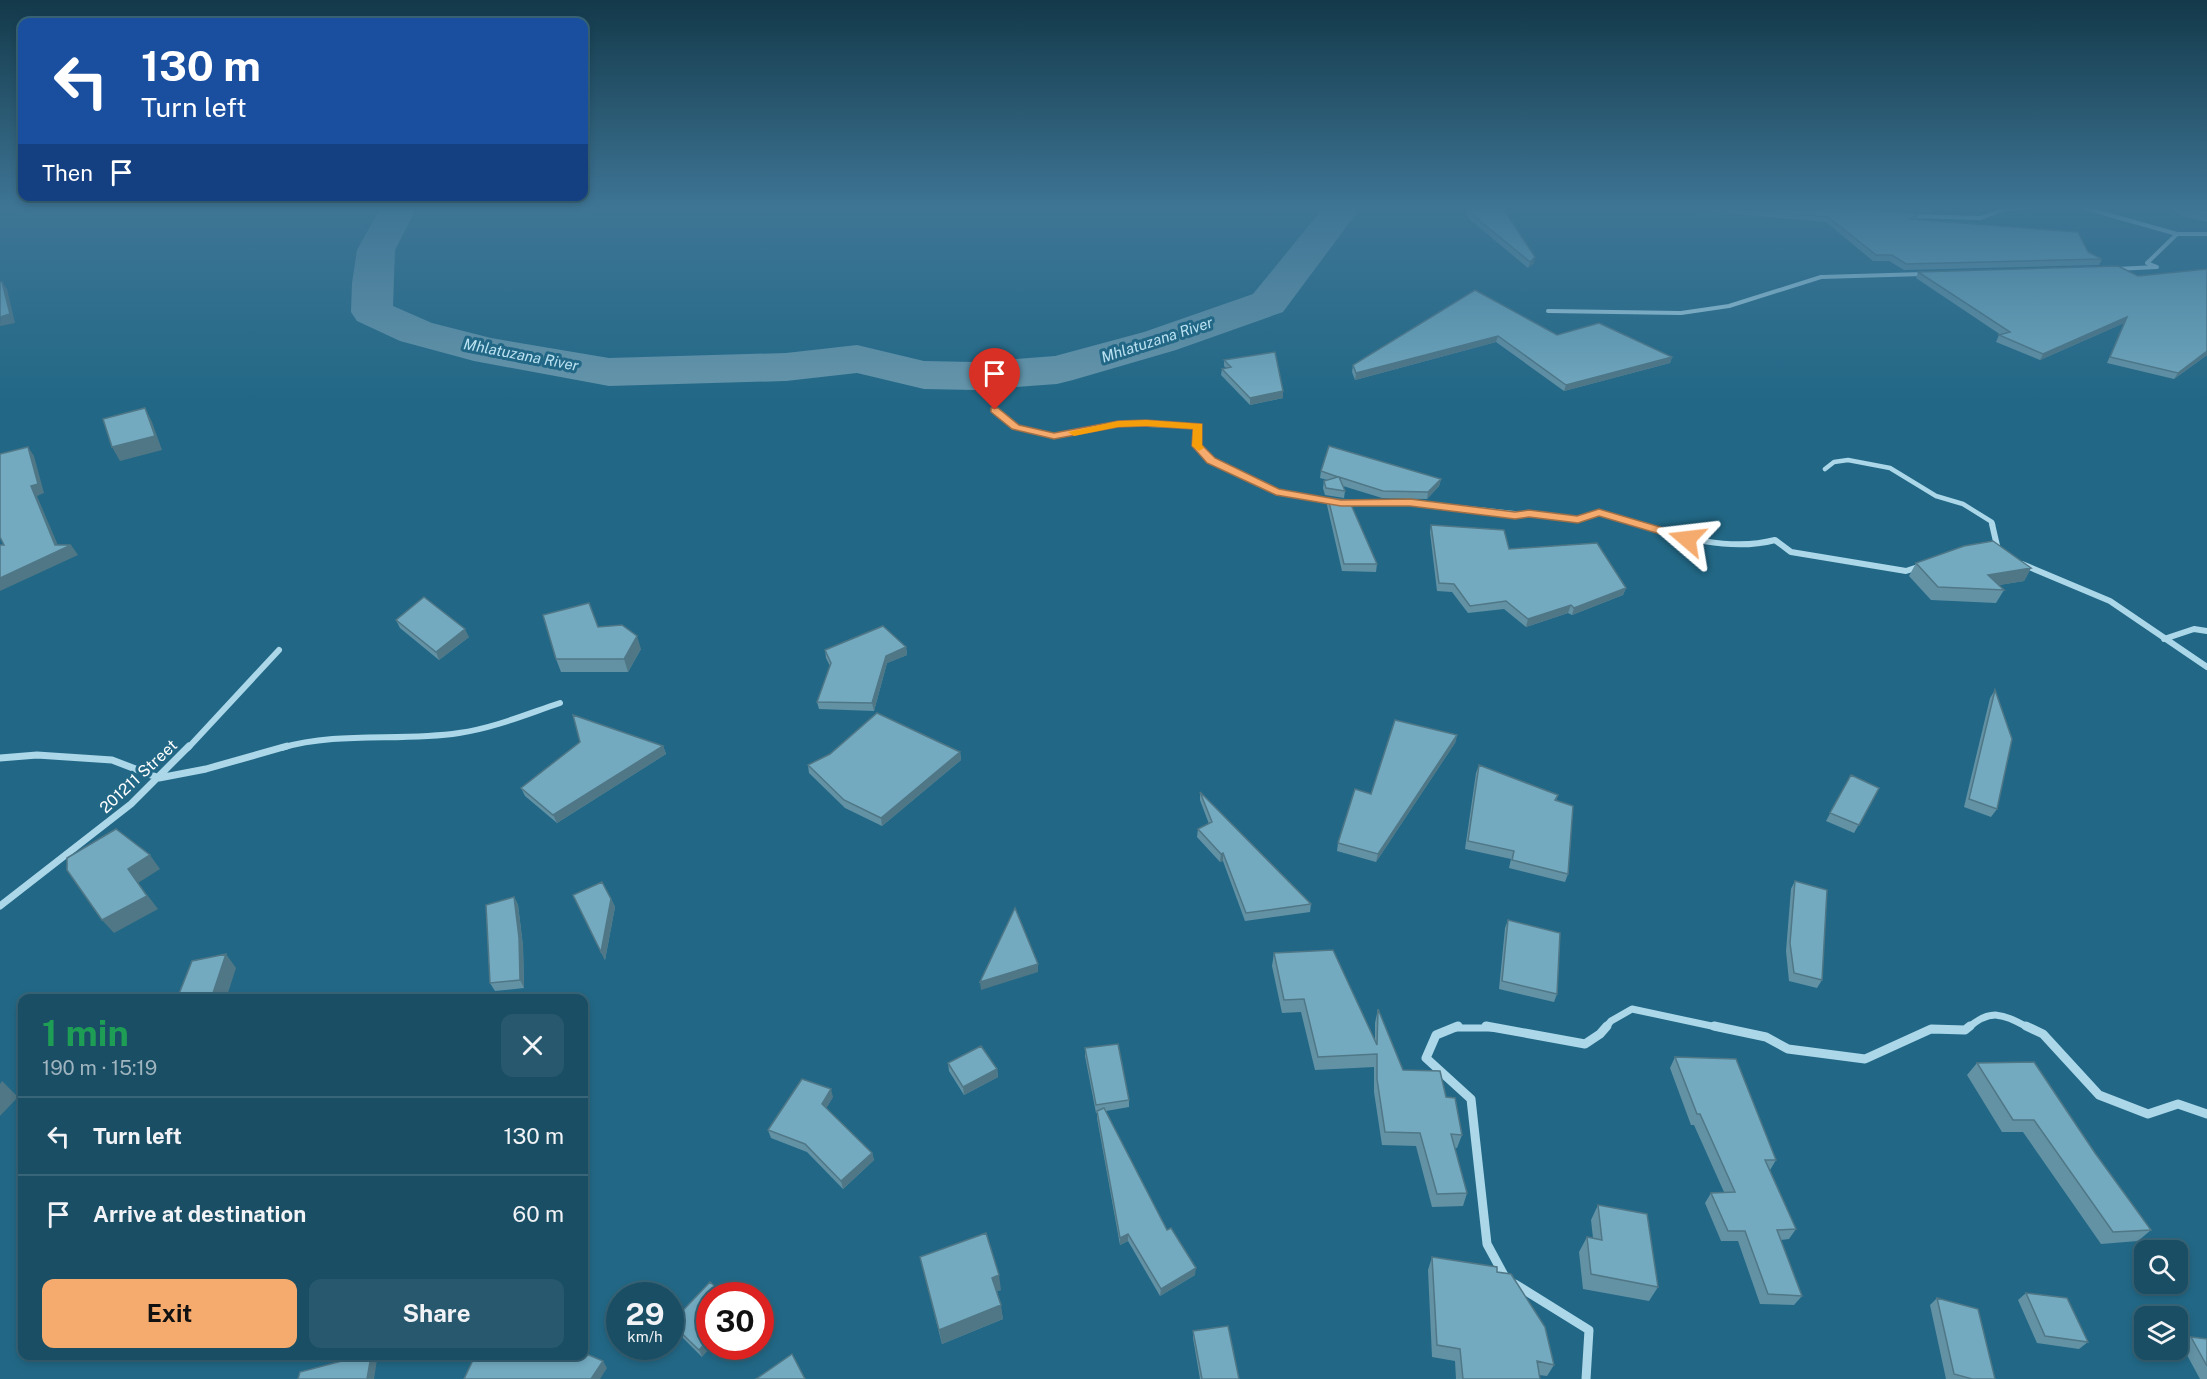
<!DOCTYPE html>
<meta charset="utf-8">
<style>
body{margin:0;font-family:"Public Sans",sans-serif;background:#27586d;color:#f1f3f6;height:100vh;display:flex;flex-direction:column;font-size:22px;white-space:nowrap}
*{box-sizing:border-box;margin:0}
p{font-size:20px;color:#9fb4bf}
.icon{flex:none;width:33px;height:33px;fill:none;stroke:currentColor;stroke-width:2;stroke-linecap:round;stroke-linejoin:round}
.map{position:relative;flex:1;overflow:hidden}
.panel{position:absolute;left:18px;top:994px;width:570px;height:366px;display:flex;flex-direction:column;background:#1a4e64;border-radius:12px;box-shadow:0 3px 9px #0003,0 0 0 2px #386578}
.panel>*{flex:none}
.banner{position:absolute;left:18px;top:18px;width:570px;height:183px;border-radius:12px;box-shadow:0 3px 9px #0003,0 0 0 2px #386578;background:#1a4fa0;color:#fff;overflow:hidden}
.tools{position:absolute;left:2134px;top:1240px;display:grid;gap:12px}
.tools a{display:grid;place-items:center;width:54px;height:54px;border-radius:12px;background:#1a4e64;box-shadow:0 3px 9px #0003,0 0 0 2px #386578;font-size:30px}
.speed{position:absolute;left:606px;top:1282px;display:flex;gap:12px;font-size:30px;font-weight:700;text-align:center}
.speed>*{display:grid;place-content:center;width:78px;height:78px;border-radius:50%;background:#1a4e64;box-shadow:0 3px 9px #0003,0 0 0 2px #386578;line-height:1}
.speed small{font-size:15px;font-weight:400}
.speed .limit{border:9px solid #d22;background:#fff;color:#111}
.pin{position:absolute;display:grid;place-items:center;width:51px;height:51px;color:#fff;margin:-62px -26px;border-radius:50% 50% 50% 0;rotate:-45deg;box-shadow:0 0 6px #0007}
.pin .icon{rotate:45deg}
.me{position:absolute;width:66px;margin:-33px;rotate:287deg;stroke-linejoin:round;filter:drop-shadow(0 0 4px #0008)}
.turn{display:flex;align-items:center;gap:21px;height:126px;padding:0 24px;font-size:27px}
.turn .icon{width:78px;height:78px;stroke-width:2.5}
.turn b{display:block;font-size:42px;line-height:51px}
.then{display:flex;align-items:center;height:57px;padding:0 24px;background:#0003;gap:12px;font-size:22px}
.round{display:grid;place-items:center;flex:none;width:63px;height:63px;border-radius:12px;background:#27586d}
.summary{display:flex;align-items:center;justify-content:space-between;height:102px;padding:0 24px}
h1{font-size:36px;font-weight:700;line-height:45px;color:#1e9e55}
.action{display:flex;gap:12px;margin-top:auto;padding:12px 24px}
.action a{flex:1;height:69px;border-radius:12px;background:#f5ab6d;color:#111;font-size:24px;font-weight:700;line-height:69px;text-align:center}
.action a+a{background:#27586d;color:#f1f3f6}
ul{padding:0;list-style:none}
li{display:flex;align-items:center;gap:18px;height:78px;padding:0 24px;border-top:2px solid #386578}
li div{flex:1}
li b{display:block;font-size:22px}
li em{font-style:normal}
.map>svg:first-child{display:block}
</style>
<div class="map">
<svg width="2207" height="1379" viewBox="0 0 2207 1379">
<rect width="100%" height="100%" fill="#226886"/>
<g fill="none" stroke-linecap="round" stroke-linejoin="round">
<path fill="#6696ab" fill-rule="evenodd" d="M381,207H417L395,250L393,306L432,323L491,338L609,358L786,353L857,345L924,361L974,362L1055,356L1144,332L1253,294L1324,207H1361L1283,312L1176,350L1073,380L1057,384L974,390L924,389L857,373L786,381L609,386L474,361L400,341L357,321L351,312L352,283L357,250Z"/>
<path stroke="#abd7e9" stroke-width="4" d="M2081,207L2177,234
M1912,216L1981,218L2005,209L2044,207
M2116,269L2157,267L2147,263L2177,234H2207
M1548,311L1681,313L1729,306L1821,277L1923,274"/>
<path stroke="#abd7e9" stroke-width="4.5" d="M995,410L1016,427L1054,436L1118,424L1198,426L1197,446L1211,461L1276,491L1341,503L1410,502L1578,520L1599,512L1642,525
M1825,469L1834,462L1848,460L1890,468L1936,496L1963,504L1992,522L1993,525"/>
<path stroke="#abd7e9" stroke-width="6" d="M1637,524C1680,537 1730,552 1775,540L1791,552L1906,571L1918,567
M1992,524L1998,550
M2022,564L2110,601L2207,667
M2164,639L2194,629L2207,631
M188,748L279,650
M281,748C339,731 400,742 459,733C494,728 527,714 560,703"/>
<path stroke="#abd7e9" stroke-width="7" d="M0,758L37,755L112,760L159,778L206,769L287,746
M0,906L131,804L189,746
M1454,1028H1494
M1605,1028L1611,1021L1632,1009L1721,1028
M1968,1028C1992,1007 2004,1015 2029,1028"/>
<path stroke="#abd7e9" stroke-width="9" d="M1458,1026L1436,1035L1426,1058L1471,1099L1487,1244L1506,1279
M1486,1026L1585,1044L1600,1034L1607,1026
M1714,1026L1766,1037L1788,1049L1865,1059L1931,1029L1965,1030L1970,1026
M2026,1026L2043,1034L2099,1095L2148,1114L2178,1104L2207,1114
M1515,1284L1589,1330L1586,1379"/>
</g>
<path fill="#6392a5" d="M1466,207H1502L1534,263L1528,268L1468,218Z
M1669,207H1828L1919,214L1917,219L2088,252L2102,259L2099,265L1904,270L1889,261H1873L1826,222L1668,208Z
M1860,207H1940L1930,213Z
M2163,207H2207V222L2182,216L2166,207Z
M2207,269V355L2174,379L2107,363L2124,323L2040,360L1996,342L1999,335H2001L1916,278L1918,272L2138,276Z
M1475,290L1557,335L1672,357L1670,363L1564,391L1496,342L1355,380L1352,372L1353,365Z
M1224,360L1283,391V398L1250,405L1221,375L1222,369L1226,368L1224,366Z
M1321,471L1441,479L1439,486L1427,499L1382,498L1343,486L1345,491L1344,498L1325,495L1323,488L1324,481L1327,480L1320,478Z
M1328,498L1377,564L1376,572L1342,571L1327,505Z
M1431,525L1509,549L1626,588L1623,595L1572,615L1568,613L1526,627L1504,609L1468,613L1452,592L1437,591L1430,532Z
M1916,563L2031,568L2024,581L1999,585L2004,590L1996,603L1931,600L1909,576Z
M396,620L469,637L439,660L400,628Z
M906,647L907,655L887,663L874,711L819,709L817,702L830,666L826,658L825,650Z
M641,649L628,672H561L556,659Z
M1995,690L1997,809L1991,817L1964,807L1990,698Z
M1457,735L1455,743L1376,862L1337,851L1338,843L1371,794Z
M663,746L666,754L557,823L525,796L521,788Z
M960,752L961,760L882,826L845,808L809,773L808,765Z
M1479,765L1558,795L1556,801L1568,874L1565,882L1509,868L1511,859L1465,849L1476,773Z
M1851,775L1879,788L1854,833L1826,821Z
M1200,792L1311,904L1310,912L1245,921L1223,861L1220,862L1197,837L1198,829L1209,824L1200,800Z
M1795,881L1822,980L1817,988L1789,981L1786,951L1791,889Z
M573,895L611,899L615,907L605,960Z
M514,897L518,905L523,946L524,988L495,991L490,983Z
M1508,920L1557,994L1554,1002L1499,989L1505,928Z
M1274,953L1375,1039V1023L1378,1009L1403,1070L1446,1097L1462,1135L1457,1148H1454L1467,1193L1463,1206L1432,1207L1416,1146L1382,1145L1374,1092V1067L1315,1070L1301,1012L1282,1013L1272,966Z
M1085,1048L1129,1100V1107L1106,1111L1167,1230L1195,1275L1160,1296L1128,1241L1120,1245L1097,1118V1113H1096L1085,1056Z
M1675,1057L1776,1160L1770,1170L1796,1229L1789,1239L1781,1240L1802,1296L1794,1305L1760,1304L1738,1241H1721L1705,1203L1711,1193L1724,1192L1694,1125H1691L1670,1068Z
M948,1063L997,1069L998,1077L964,1095L949,1071Z
M1977,1063L2151,1230L2138,1241L2101,1244L2023,1132H2002L1967,1075Z
M833,1097L826,1108L872,1153L874,1160L843,1189L807,1152L771,1138L768,1130Z
M1598,1205L1658,1287L1649,1301L1583,1289L1579,1252L1587,1237L1593,1238L1591,1220Z
M920,1257L1001,1290L997,1291L1003,1319L942,1344Z
M1432,1257L1497,1272L1554,1365L1547,1376L1539,1375L1540,1379H1456L1455,1361L1432,1357L1428,1270Z
M710,1282L702,1357L675,1330L671,1323Z
M2026,1293L2088,1342L2079,1349L2037,1343L2018,1300Z
M1937,1298L1995,1379H1946L1930,1305Z
M1193,1331L1239,1379H1200L1193,1338Z
M2191,1337L2207,1339V1379H2200L2181,1344Z"/>
<path fill="#507786" d="M1932,207H1940L1930,213Z
M1535,257L1534,263L1528,268L1530,262Z
M2,282L7,289L15,323L0,326Z
M2127,317L2124,323L2040,360L2043,354Z
M1498,336L1496,342L1355,380L1356,373Z
M2207,351V355L2174,379L2178,373Z
M1672,357L1670,363L1564,391L1566,385Z
M1283,391V398L1250,405V398Z
M145,408L152,422L162,450L120,461L112,447Z
M28,447L34,456L44,493L37,496L60,550L71,545L78,555L0,591V578L55,545L31,486Z
M1441,479L1439,486L1427,499L1428,492Z
M2031,568L2024,581L1981,588L1988,575Z
M1626,588L1623,595L1572,615L1574,608Z
M1571,605L1568,613L1526,627L1528,619Z
M465,629L469,637L439,660L436,652Z
M637,636L641,649L628,672L624,659Z
M906,647L907,655L887,663L874,711L872,703L886,656Z
M1457,735L1455,743L1376,862L1378,854Z
M663,746L666,754L557,823L553,815Z
M960,752L961,760L882,826L881,818Z
M1223,853V861L1220,862L1221,854Z
M150,855L160,869L138,883L158,909L114,933L102,920L128,869Z
M514,897L518,905L523,946L524,988L520,980Z
M611,899L615,907L605,960L601,952Z
M226,954L236,968L226,999H211Z
M1038,964V972L981,990L980,982Z
M997,1069L998,1077L964,1095L963,1087Z
M2,1081L18,1097L0,1116V1084Z
M831,1089L833,1097L824,1112L822,1104Z
M872,1153L874,1160L843,1189L841,1181Z
M1128,1234V1241L1120,1245V1238Z
M1196,1268L1195,1275L1160,1296L1161,1289Z
M999,1275L1001,1290L994,1292L992,1278Z
M1001,1305L1003,1319L942,1344L939,1330Z
M710,1338V1347H711L702,1357L699,1350Z
M371,1356H373L377,1360L374,1379H367Z
M603,1361L607,1368L600,1379H591Z"/>
<path fill="#73aac0" stroke="#507786" stroke-width="1.5" d="M1468,207H1502L1535,257L1530,262L1469,212Z
M1718,207H1828L1919,214L1910,219L2078,232L2088,252L2102,259L1906,264L1892,255H1876L1828,217Z
M2179,207H2207V215L2185,210Z
M2118,266L2138,276L2207,269V351L2178,373L2110,357L2127,317L2043,354L1999,335L2010,332L1918,272Z
M0,282H2L10,314L0,317Z
M1475,290L1557,335L1599,323L1672,357L1566,385L1498,336L1356,373L1353,365Z
M1275,352L1283,391L1250,398L1222,369L1231,367L1224,360Z
M145,408L155,436L112,447L103,419Z
M1329,446L1441,479L1428,492L1383,491L1339,477L1345,491L1326,488L1324,481L1338,477L1321,471Z
M28,447L38,484L31,486L55,545H71L0,578V545H4L0,537V454Z
M1328,498L1349,500L1377,564H1344Z
M1431,525L1504,530L1509,549L1597,543L1626,588L1574,608L1571,605L1528,619L1506,601L1470,606L1454,584L1439,583Z
M1993,541L2031,568L1988,575L2004,590L1938,587L1916,563L1964,546Z
M424,597L465,629L436,652L396,620Z
M589,603L598,627L622,625L637,636L624,659H556L543,615Z
M883,626L906,647L886,656L872,703L817,702L831,663L825,650Z
M1995,690L2012,739L1997,809L1969,799Z
M877,713L960,752L881,818L844,800L808,765L830,754Z
M573,715L663,746L553,815L521,788L580,742Z
M1395,720L1457,735L1378,854L1338,843L1355,789L1371,794Z
M1479,765L1558,795L1555,800L1573,806L1568,874L1512,860L1514,851L1468,841Z
M1851,775L1879,788L1859,825L1830,813Z
M1200,792L1311,904L1246,913L1223,853L1221,854L1198,829L1212,822Z
M116,829L150,855L128,869L147,896L102,920L67,870V858Z
M1795,881L1827,890L1822,980L1794,973L1790,943Z
M602,882L611,899L601,952L573,895Z
M514,897L519,938L520,980L490,983L486,905Z
M1015,908L1038,964L980,982Z
M1508,920L1560,933L1557,994L1502,981Z
M1333,950L1377,1045L1378,1009L1403,1070L1440,1071L1446,1097L1455,1098L1462,1135L1451,1134L1467,1193L1437,1194L1420,1133L1385,1132L1377,1079V1054L1318,1057L1304,999L1284,1000L1274,953Z
M226,954L211,999H177L192,961Z
M1118,1044L1129,1100L1096,1105L1085,1048Z
M981,1046L997,1069L963,1087L948,1063Z
M1675,1057L1736,1059L1776,1160H1765L1796,1229L1777,1230L1802,1296L1768,1294L1745,1231H1728L1711,1193L1735,1192L1700,1114H1697Z
M2034,1062L2095,1153L2151,1230L2113,1232L2034,1120H2013L1977,1063Z
M802,1079L831,1089L822,1104L872,1153L841,1181L805,1144L768,1130Z
M1104,1108L1167,1230L1171,1228L1196,1268L1161,1289L1128,1234L1120,1238L1097,1111Z
M1598,1205L1647,1214L1658,1287L1591,1274L1587,1237L1602,1240Z
M986,1233L999,1275L992,1278L1001,1305L939,1330L920,1257Z
M1432,1257L1497,1267V1272L1511,1274L1545,1327L1554,1365L1537,1361L1540,1379H1463L1460,1349L1437,1345Z
M710,1282L725,1296H710V1338L699,1350L671,1323Z
M2026,1293L2067,1298L2088,1342L2045,1336Z
M1937,1298L1978,1309L1995,1379H1972L1954,1374Z
M1228,1326L1239,1379H1202L1193,1331Z
M2191,1337L2207,1339V1366Z
M584,1353L603,1361L591,1379H464L475,1356H584Z
M792,1354L805,1379H756Z
M361,1356H371L367,1379H298L300,1372Z"/>
<linearGradient id="sky" x2="0" y2="1"><stop stop-color="#13394a"/><stop offset="0.52" stop-color="#3e7595"/><stop offset="1" stop-color="#3e7595" stop-opacity="0"/></linearGradient>
<rect width="2207" height="400" fill="url(#sky)"/>
<path fill="#f5ab6d" stroke="#9f6f47" stroke-width="1.5" d="M991,408H998L1019,425L1054,433L1118,421L1146,420L1202,424V445L1215,458L1279,489L1341,500L1410,499L1515,512L1529,510L1577,516L1599,509L1691,536L1692,539L1687,542L1599,516L1578,523L1529,517L1515,519L1410,506H1341L1276,495L1207,463L1192,446L1193,429L1146,426L1118,427L1054,439L1012,429L991,412Z"/>
<path fill="#f59e0b" d="M1146,420L1202,424V445L1204,448L1199,451L1192,446L1193,429L1146,426L1118,427L1074,436L1068,432L1118,421Z"/>
<g text-anchor="middle" stroke-width="6" stroke-linejoin="round" paint-order="stroke">
<g font-size="15" font-style="italic" fill="#bbe2f2" stroke="#226886">
<text transform="translate(1157 340) rotate(-18)" y="5">Mhlatuzana River</text>
<text transform="translate(521 355) rotate(11)" y="5">Mhlatuzana River</text>
</g>
<g font-size="16" fill="#fff" stroke="#226886">
<text transform="translate(138 776) rotate(-43)" y="6">201211 Street</text>
</g>
</g>
</svg>
<div class="tools">
<a><svg class="icon" aria-label="search" viewBox="0 0 24 24"><circle cx="10" cy="10" r="6"/><path d="M15 15l6 6"/></svg></a>
<a><svg class="icon" aria-label="layers" viewBox="0 0 24 24"><path d="M12 4l9 5-9 5-9-5zM3 14l9 5 9-5"/></svg></a>
</div>
<div class="speed"><div>29<small>km/h</small></div><div class="limit">30</div></div>
<div class="pin" style="left:995px;top:410px;background:#d93025"><svg class="icon" aria-label="arrive" viewBox="0 0 24 24"><path d="M6 21V4h12l-3 4 3 4H6"/></svg></div>
<svg class="me" style="left:1687px;top:539px" viewBox="-20 -20 40 40"><path d="M0-17L14 15 0 8-14 15z" fill="#f5ab6d" stroke="#fff" stroke-width="4"/></svg>
<div class="banner">
<div class="turn"><svg class="icon" aria-label="left" viewBox="0 0 24 24"><path d="M17 20v-9H6M10 6l-5 5 5 5"/></svg><div><b>130 m</b>Turn left</div></div>
<div class="then">Then<svg class="icon" aria-label="arrive" viewBox="0 0 24 24"><path d="M6 21V4h12l-3 4 3 4H6"/></svg></div>
</div>
<section class="panel">
<div class="summary"><div><h1>1 min</h1><p>190 m · 15:19</p></div><a class="round"><svg class="icon" aria-label="close" viewBox="0 0 24 24"><path d="M6 6l12 12M18 6L6 18"/></svg></a></div>
<ul>
<li><svg class="icon" aria-label="left" viewBox="0 0 24 24"><path d="M17 20v-9H6M10 6l-5 5 5 5"/></svg><div><b>Turn left</b></div><em>130 m</em></li>
<li><svg class="icon" aria-label="arrive" viewBox="0 0 24 24"><path d="M6 21V4h12l-3 4 3 4H6"/></svg><div><b>Arrive at destination</b></div><em>60 m</em></li>
</ul>
<div class="action"><a>Exit</a><a>Share</a></div>
</section>
</div>
